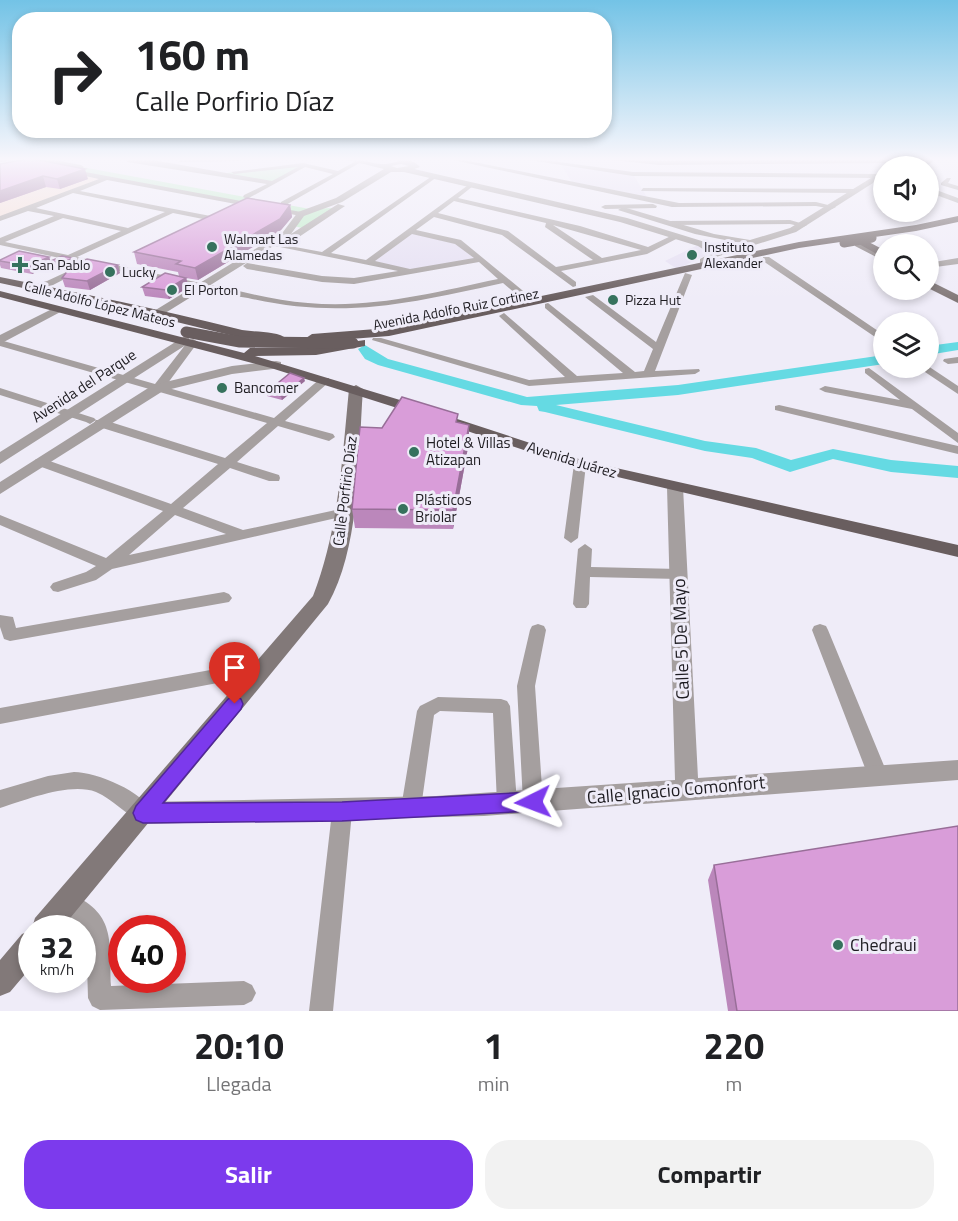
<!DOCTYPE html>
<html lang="es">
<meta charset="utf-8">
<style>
body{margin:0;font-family:"Titillium Web",sans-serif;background:#f2f2f2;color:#202124;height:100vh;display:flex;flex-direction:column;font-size:22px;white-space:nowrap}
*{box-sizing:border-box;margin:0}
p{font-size:20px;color:#757577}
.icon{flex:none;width:33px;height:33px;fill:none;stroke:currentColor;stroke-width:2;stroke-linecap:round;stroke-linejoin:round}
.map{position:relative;height:1011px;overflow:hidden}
.details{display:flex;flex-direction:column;background:#fff;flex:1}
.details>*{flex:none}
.top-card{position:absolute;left:12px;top:12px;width:600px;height:126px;border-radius:24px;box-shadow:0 3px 9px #0003;background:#fff;color:#202124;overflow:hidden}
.controls{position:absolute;left:873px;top:156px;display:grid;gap:12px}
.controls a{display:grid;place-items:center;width:66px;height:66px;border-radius:50%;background:#fff;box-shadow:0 3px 9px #0003;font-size:30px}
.speed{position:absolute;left:18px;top:915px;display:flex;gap:12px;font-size:30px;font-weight:700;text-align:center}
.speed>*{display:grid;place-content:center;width:78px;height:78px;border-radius:50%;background:#fff;box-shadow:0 3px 9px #0003;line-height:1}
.speed small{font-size:15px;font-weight:400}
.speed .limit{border:9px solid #d22;background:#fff;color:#111}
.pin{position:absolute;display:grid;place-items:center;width:51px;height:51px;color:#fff;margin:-62px -26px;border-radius:50% 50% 50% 0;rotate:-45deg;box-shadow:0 0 6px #0007}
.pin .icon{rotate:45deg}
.me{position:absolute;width:66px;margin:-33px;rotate:267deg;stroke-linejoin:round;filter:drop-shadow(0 0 4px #0008)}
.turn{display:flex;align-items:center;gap:21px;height:126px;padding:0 24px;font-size:27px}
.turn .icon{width:78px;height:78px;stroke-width:2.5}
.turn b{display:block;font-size:42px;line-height:51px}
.eta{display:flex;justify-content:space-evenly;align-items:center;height:102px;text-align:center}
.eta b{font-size:36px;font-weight:700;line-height:42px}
.button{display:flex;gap:12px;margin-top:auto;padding:12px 24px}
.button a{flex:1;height:69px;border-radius:24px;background:#7c3aed;color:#fff;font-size:24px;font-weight:700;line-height:69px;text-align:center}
.button a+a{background:#f2f2f2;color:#202124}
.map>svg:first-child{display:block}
</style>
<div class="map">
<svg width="958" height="1011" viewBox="0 0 958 1011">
<rect width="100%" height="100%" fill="#efecf8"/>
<path fill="#f6ded4" d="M0,171L108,178L0,219Z"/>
<path fill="#e5dff2" d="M562,166L633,174L648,199L573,184Z
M411,231L447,239L481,259L415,271L369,262Z
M698,245L711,253L677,269L665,261Z"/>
<path fill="#baecc3" d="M49,161L310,209L333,208L302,228L294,226L300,215L32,164Z
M303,165L307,166L273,183L217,174Z"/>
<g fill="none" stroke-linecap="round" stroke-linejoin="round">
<path fill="#65dae3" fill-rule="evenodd" d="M958,342V350L928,355V346Z
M365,345L388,359L527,397L678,385L884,355V364L678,395L556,405L705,441L756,448L791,460L833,449L891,460L958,466V478L891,472L833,459L790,472L752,458L705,451L545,412L539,411L537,406L521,405L378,365L365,359L358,349Z"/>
<path fill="#a59f9f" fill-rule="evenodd" d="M0,159H22L0,162Z
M49,159L81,165L84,167L81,169L47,162Z
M125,159L153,160L272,181L298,167L234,174L231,172L303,163L338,171L358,160L363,161L284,206H281V202L333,174L305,167L247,199L243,197L244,195L267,184L127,162Z
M181,159H242L239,161L179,162Z
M448,159H459L679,203L816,202L836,207L832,209L816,206L672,207Z
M522,159H537L633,172L876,174L879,176L876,178L633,176Z
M603,159L659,161L891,159L892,161L889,163L659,165Z
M929,159H936L927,166H920Z
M69,169L301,212L305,214L301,216L107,180L80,191L221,218L222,220L218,222L173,213L77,257L205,284L206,286L202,289L0,245V238L54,216L28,211L0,221V216L99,179L67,172ZM73,193L165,212L128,228L36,208ZM63,218L121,231L68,255L5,242Z
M435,174L437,177L331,253L366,260L471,183L473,186L458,198L580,226L648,247L675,234L682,236L647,254L561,271L576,282V286L573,287L502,235L434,217L416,230L461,240L528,295V299H522L503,283C411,303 343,320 248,298C236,296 218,295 208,288L213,285C244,292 276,301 308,303C372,309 436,292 498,279L479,262L354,284L322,282L247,269L243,266L247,263L322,276L354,278L398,271L275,246L279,244L322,252ZM454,201L546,223L545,227L593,260L556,267L508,231L438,213ZM553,225L641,250L602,258ZM412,234L455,244L474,258L410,269L375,261Z
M947,178H951L948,183L958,186V190L941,185V183Z
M928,187L958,198V203L928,192Z
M643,188L856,189L859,191L856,193L641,191Z
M653,204L657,206L656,208L605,209L601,207L605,205Z
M790,220L807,225L803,227L790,224L669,225L665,223L669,221Z
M713,252L720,254L706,263H700V259Z
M763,257H769L884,335V343L763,261Z
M958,258V264L928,268V263Z
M75,268L82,270L53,285L31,290L27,287L47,281Z
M685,273L692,275L655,371L699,369L700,371L695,374L529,386L372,340L373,338H381L529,380L565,377L501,318L499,316L504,313L577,376L623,373L545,308V304L548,303L635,372L644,371L653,349L585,297L593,295L656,342Z
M193,339L198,342L165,387L274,418L321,378H329V382L285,421L333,434L335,437L329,441L278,426L237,462L279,475L280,478L279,481H269L230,468L183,508L243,530L345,508L352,512L345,516L112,569L96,580L58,592L53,591L50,587L53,583L86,572L96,566L0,525V515L106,558L163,511L36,465L34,462L36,459H44L171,504L218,464L96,426L94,423L96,420H104L225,458L267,423L0,346V340L155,384L189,340ZM175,515L226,534L129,555Z
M958,357V363L948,364L943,361L944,359Z
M928,366L958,386V394L919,368Z
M869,368L958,433V443L912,409L825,392L819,389L825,386L900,400L865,373V369Z
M0,388L94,418L96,420L90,424L86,422L0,395Z
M779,405L958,446V454L775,410V406Z
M580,460L586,464L578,538L571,543L564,538L574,464Z
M585,544L592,549L591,567L679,569L684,570L686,574L684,578L679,579L590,577L589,604L586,608H576L573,604L578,549Z
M224,592L229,594L232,598L229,602L10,641L4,639L0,627V615L13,617L16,628Z
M538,624L544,626L546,630L535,686L543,802L540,808L533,811L526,808L523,802L517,686L530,630L532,626Z
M820,624L826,626L828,630L887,773L884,779L877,782L870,779L867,773L812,630L814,626Z
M265,660L271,662L273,667L271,672L265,674L0,724V708Z
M438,697L501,699L507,701L510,706L517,803L514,809L507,812L500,809L497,803L493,713L440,711L434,715L421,808L418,815L411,817L404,815L401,808L417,711L420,706Z
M74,772C97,772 144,792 153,813L150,820L143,822C125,815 113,799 96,792C70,782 26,800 0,808V790L48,776Z
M342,803L349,805L352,812L333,1011H309L332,812L335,805Z
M67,892C117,913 109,940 111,986L244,981L252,985L256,993L252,1001L244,1005L100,1010L92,1006L88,998L86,931L59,911L56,903L59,895Z"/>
<path fill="#a59f9f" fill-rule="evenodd" d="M50,159H65L0,173V169Z
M343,159C356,158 368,163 381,164C395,165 407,153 420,167L414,169L627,218L705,242L717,250L740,243L695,234L618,210L623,207L714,234L750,240L790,228L884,170V176L796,232L716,257L698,246L620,222L404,172H391L342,202L304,216L291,234L338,204L345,206L290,243H284L283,240L162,315H154V311L283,232L298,212L336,198L384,169ZM401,164L409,166L397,168L391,166Z
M897,159H906L896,166H887Z
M56,307L66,309L0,344V335Z
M185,336L189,337V343L0,464V452Z
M276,361L281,362V368L232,374L163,391L0,494V482L153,385L232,366Z
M675,482L683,487L698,778L958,760V780L484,816L143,824L134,821L131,813L134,805L143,802L436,796L675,780L667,487Z"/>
<path fill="#827979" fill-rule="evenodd" d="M855,242H861L884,254V261L855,246Z
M928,280L958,295V303L928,288Z
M356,385L363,389C358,455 361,545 328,604L62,928H32L35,918L313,596C339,529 342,459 349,389Z
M32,930V966L10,992L0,996V960L22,934Z"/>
<path fill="#695e5f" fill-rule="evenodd" d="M958,216V222L916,231L799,248L389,336L312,342L306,338L312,334L389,328L799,242L916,225Z
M859,240H865L884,250V258L859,244Z
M0,277C80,293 159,309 238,329C252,333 277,330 287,339C279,347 250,340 238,337C159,317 80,300 0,283Z
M0,291L244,353L250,348L316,347L365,340V346L316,355L255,356L423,407L425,410L418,414L413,413L271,368L0,297Z
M448,416L585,461L958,545V557L575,467L443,423L441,420Z"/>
<path stroke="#695e5f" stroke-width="9" d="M844,243L872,238"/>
<path stroke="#695e5f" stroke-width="11" d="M186,332L240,342L353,343"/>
</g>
<path fill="#bb87bb" d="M0,164L88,179L60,189L46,187L0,203Z
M290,205L292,217L281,230L198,280L186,278L189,287L169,299L145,296L142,287L179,276L178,272L137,264L134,252Z
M49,257L52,265L32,274L1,268L0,265V260Z
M73,258L75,264L64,270L53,267L51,261Z
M120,273L90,290L65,287L62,278Z
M305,381L282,400L267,396V392Z
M458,422L469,425V442L453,529L355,528L352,509L382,428Z
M714,865L958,1011H728L708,880Z"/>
<path fill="#986e98" d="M85,169L88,179L60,189L57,179Z
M43,176L46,187L0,203V191Z
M290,205L292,217L281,230L198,280L195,268Z
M49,257L52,265L32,274L29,266Z
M73,258L75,264L64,270L62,263Z
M118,265L120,273L90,290L87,281Z
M186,278L189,287L169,299L166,290Z
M304,378L305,381L282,400L281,396Z
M469,425V442L453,529V510Z"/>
<path fill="#d99dd9" stroke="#986e98" stroke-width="1.5" d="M27,159H34L85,169L57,179L43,176L0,191V164Z
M247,198L290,205L280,219L195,268L176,264L181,261L134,252Z
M19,251L49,257L29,266L0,261V260Z
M62,256L73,258L62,263L51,261Z
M87,259L118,265L87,281L62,278L69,269Z
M165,273L186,278L166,290L142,287Z
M290,373L304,378L281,396L267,392Z
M402,397L458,414L456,422L469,425L453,510L352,509L360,427L382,428Z
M958,826V1011H737L714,865Z"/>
<linearGradient id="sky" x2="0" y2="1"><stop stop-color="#73c3e6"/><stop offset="0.53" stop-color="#f8f6fc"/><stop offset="1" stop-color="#f8f6fc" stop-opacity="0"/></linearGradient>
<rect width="958" height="300" fill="url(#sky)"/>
<path fill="#7c3aed" stroke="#51269a" stroke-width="1.5" d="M235,696L241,699L243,704L241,709L163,803L342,802L533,792L540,795L543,802L540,808L533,811L342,821L143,823L136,820L133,813L136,806L228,699Z"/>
<g fill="#36725d" stroke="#efecf8" stroke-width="2">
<circle cx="212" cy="247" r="6"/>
<circle cx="692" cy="255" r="6"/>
<path d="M17 256h6v6h6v6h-6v6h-6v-6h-6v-6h6z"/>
<circle cx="110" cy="272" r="6"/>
<circle cx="172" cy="290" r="6"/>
<circle cx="613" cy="300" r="6"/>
<circle cx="222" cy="388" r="6"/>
<circle cx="414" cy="452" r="6"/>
<circle cx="403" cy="509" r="6"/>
<circle cx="838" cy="945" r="6"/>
</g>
<g text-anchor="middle" stroke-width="6" stroke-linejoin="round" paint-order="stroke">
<g font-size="14" fill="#1e1c21" stroke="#efecf8" text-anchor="start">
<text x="224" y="244">Walmart Las<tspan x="224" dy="16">Alamedas</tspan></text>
<text x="704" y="252">Instituto<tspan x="704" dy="16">Alexander</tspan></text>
<text x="32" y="270">San Pablo</text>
<text x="122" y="277">Lucky</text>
<text x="184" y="295">El Porton</text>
<text x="625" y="305">Pizza Hut</text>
</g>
<g font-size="14" fill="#1e1c21" stroke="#efecf8">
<text transform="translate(100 304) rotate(14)" y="5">Calle Adolfo López Mateos</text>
<text transform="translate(456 309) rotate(-11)" y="5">Avenida Adolfo Ruiz Cortinez</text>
</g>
<g font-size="15" fill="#1e1c21" stroke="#efecf8">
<text transform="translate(84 386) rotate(-33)" y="5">Avenida del Parque</text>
<text transform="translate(572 460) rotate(17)" y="5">Avenida Juárez</text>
<text transform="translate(345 491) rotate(-83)" y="5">Calle Porfirio Díaz</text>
</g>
<g font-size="15" fill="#1e1c21" stroke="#efecf8" text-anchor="start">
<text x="234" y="393">Bancomer</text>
<text x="426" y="448">Hotel &amp; Villas<tspan x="426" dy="17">Atizapan</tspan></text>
<text x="415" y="505">Plásticos<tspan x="415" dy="17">Briolar</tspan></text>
</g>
<g font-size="18" fill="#1e1c21" stroke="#efecf8">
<text transform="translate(681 639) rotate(-92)" y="6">Calle 5 De Mayo</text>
<text transform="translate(676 790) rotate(-5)" y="6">Calle Ignacio Comonfort</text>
</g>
<g font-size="18" fill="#1e1c21" stroke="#efecf8" text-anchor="start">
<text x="850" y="951">Chedraui</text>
</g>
</g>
</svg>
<div class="controls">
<a><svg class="icon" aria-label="sound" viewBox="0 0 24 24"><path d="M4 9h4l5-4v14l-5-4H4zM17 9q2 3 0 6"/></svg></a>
<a><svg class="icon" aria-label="search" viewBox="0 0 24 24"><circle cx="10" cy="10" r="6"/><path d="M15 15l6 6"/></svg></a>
<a><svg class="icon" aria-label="layers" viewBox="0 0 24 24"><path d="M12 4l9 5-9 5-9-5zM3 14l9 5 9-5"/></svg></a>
</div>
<div class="speed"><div>32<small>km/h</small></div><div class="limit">40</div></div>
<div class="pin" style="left:235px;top:704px;background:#d93025"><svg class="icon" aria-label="arrive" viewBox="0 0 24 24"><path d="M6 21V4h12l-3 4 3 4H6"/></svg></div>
<svg class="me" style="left:533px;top:802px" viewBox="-20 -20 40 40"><path d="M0-17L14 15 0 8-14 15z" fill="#7c3aed" stroke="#fff" stroke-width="4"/></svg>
<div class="top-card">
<div class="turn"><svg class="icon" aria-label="right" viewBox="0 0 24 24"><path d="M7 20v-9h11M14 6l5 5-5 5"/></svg><div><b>160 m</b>Calle Porfirio Díaz</div></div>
</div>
</div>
<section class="details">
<div class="eta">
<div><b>20:10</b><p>Llegada</p></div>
<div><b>1</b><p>min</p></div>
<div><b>220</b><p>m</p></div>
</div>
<div class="button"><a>Salir</a><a>Compartir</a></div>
</section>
